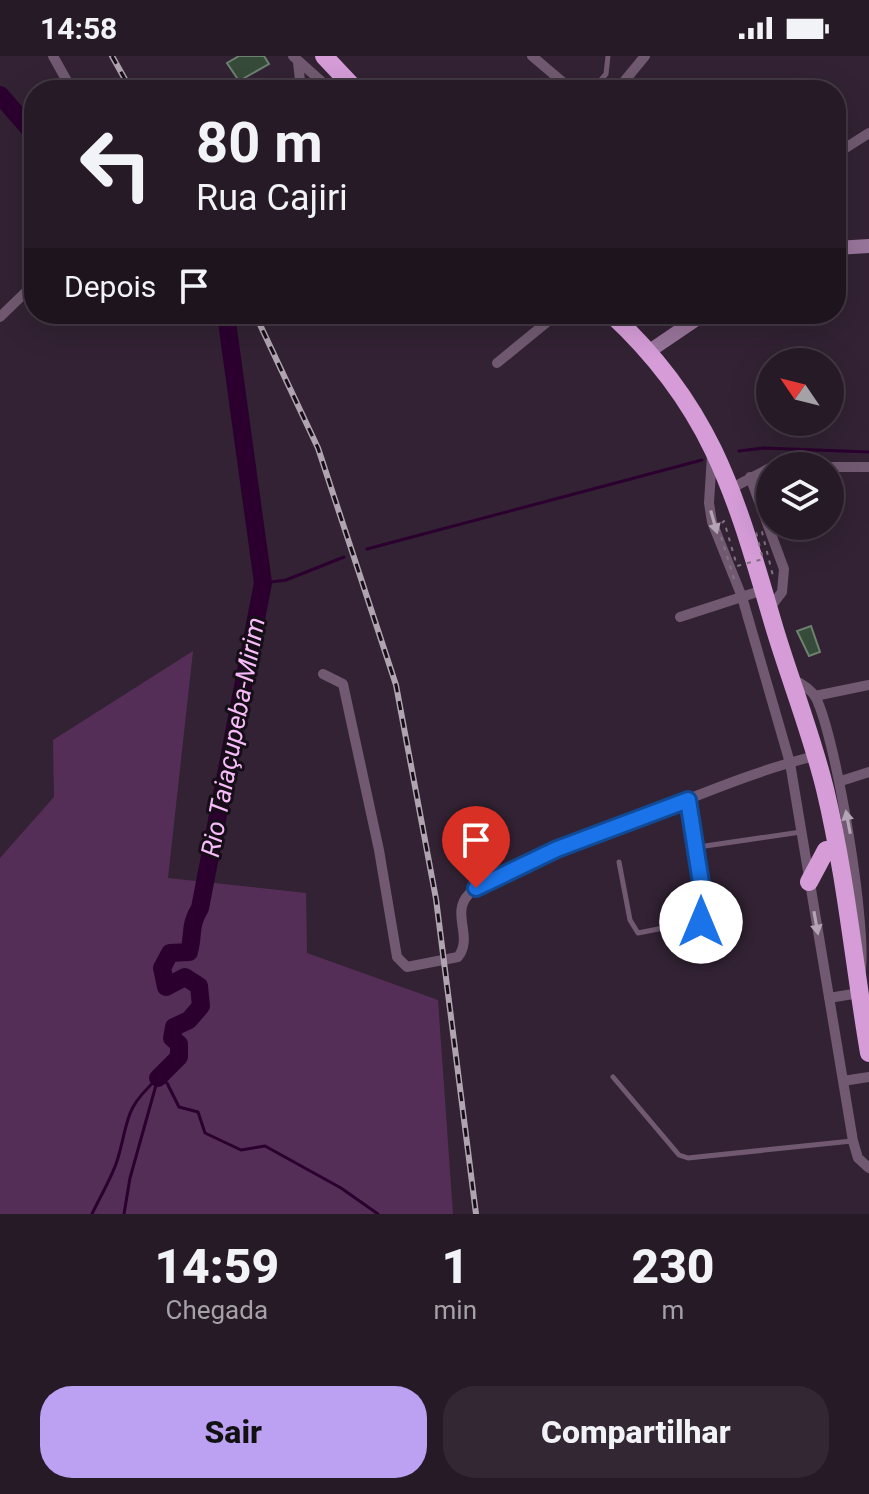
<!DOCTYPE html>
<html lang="pt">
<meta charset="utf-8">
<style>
body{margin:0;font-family:Roboto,sans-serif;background:#322732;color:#f1f3f6;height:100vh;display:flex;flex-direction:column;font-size:30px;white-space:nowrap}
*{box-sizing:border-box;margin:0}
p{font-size:26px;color:#a4a1a7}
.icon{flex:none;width:44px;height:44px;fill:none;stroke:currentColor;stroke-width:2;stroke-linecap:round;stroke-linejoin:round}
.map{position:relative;height:1158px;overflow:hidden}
.panel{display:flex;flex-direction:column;background:#261a26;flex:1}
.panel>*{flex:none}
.hud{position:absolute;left:24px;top:24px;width:822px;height:244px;border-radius:32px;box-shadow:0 8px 32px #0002,0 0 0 2px #423843;background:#261a26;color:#f1f3f6;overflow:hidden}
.needle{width:52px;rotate:305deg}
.tools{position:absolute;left:756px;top:292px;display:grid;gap:16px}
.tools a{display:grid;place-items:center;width:88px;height:88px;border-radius:50%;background:#261a26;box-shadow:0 8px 32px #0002,0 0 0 2px #423843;font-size:40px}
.pin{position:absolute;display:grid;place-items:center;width:68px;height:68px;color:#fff;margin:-82px -34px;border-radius:50% 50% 50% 0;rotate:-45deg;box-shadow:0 0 8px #0007}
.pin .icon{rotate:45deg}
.me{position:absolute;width:88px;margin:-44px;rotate:0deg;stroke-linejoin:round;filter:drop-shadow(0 0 6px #0008)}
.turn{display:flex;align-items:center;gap:28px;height:168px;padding:0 40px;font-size:36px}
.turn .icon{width:104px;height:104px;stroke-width:2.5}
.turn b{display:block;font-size:56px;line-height:68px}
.then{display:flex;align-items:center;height:76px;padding:0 40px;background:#0003;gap:16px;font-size:30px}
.eta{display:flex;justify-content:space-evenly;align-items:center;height:136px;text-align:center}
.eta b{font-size:48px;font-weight:800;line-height:56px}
.cta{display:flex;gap:16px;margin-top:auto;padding:16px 40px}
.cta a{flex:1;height:92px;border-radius:32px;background:#bca0f2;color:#111;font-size:32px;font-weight:800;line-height:92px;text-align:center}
.cta a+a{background:#322732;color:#f1f3f6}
.status{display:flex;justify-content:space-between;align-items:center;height:56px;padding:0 40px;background:#261a26;direction:ltr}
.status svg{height:22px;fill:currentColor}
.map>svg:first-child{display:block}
</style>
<div class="status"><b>14:58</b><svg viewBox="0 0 49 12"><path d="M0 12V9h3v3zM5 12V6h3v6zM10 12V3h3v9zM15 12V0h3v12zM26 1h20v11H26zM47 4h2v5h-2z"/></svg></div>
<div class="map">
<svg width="869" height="1158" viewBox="0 0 869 1158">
<rect width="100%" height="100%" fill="#322233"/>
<path fill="#552e57" d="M193,595L168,822L306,837L307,897L438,944L453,1158H0V802L54,741L53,684Z"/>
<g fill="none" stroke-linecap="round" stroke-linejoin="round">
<path stroke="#2b002f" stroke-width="3" d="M739,395L764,392L869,396
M367,493L702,404
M263,527L286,524L344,501
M158,1022L167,1027L179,1051L198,1056L205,1077L241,1094L265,1090L341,1132L378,1158
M92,1158C100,1141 111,1123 117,1105C130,1063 122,1055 158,1022
M124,1158L130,1122L158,1022"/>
<path stroke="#2b002f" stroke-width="18" d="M0,39L34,78
M158,1022L179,1001V988L172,982L174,971L189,964L201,950L199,930L185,921L166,931L162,912L170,897L189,896C194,877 189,870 200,852L263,527L227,266L220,258"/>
</g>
<path fill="#374b3a" stroke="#6c826f" stroke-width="2" d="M239,0H264L269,8L239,25L227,7Z
M811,570L820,596L809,600L797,575Z"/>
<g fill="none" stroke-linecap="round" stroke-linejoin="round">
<path stroke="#715a71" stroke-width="5" d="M592,34L606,18L608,0
M705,790L801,776
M619,806L630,864L638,877L704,864L688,744
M613,1021L679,1099L688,1102L852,1085"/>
<path stroke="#715a71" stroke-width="10" d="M53,0L72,34
M293,0L331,34
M532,0L572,34
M298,6L301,34
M617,34L645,0
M836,98L869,77
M0,261L34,228
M497,307L557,258
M712,399L709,447L712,466L742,541L790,707L853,1085L858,1102L869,1112
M830,411H869
M750,421L784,513L782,536L769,553
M732,432L770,412
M680,561L763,534
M323,618L343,628L379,794L397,901L407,911L458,901C474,881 450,857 469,838C496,810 590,781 629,766C688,744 746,718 807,702
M792,623C801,627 811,633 816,642C837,685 869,880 860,920
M815,640L869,629
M841,725L869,716
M829,942L859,937
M843,1025L869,1021"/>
<path stroke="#99759b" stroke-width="14" d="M836,192L869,190
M648,296L704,258"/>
<path stroke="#d59cd8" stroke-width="18" d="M324,0L356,34
M611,258C716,355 737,446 776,577C792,629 812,680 825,733C846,821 854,909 869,997
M809,826L826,794"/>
<g stroke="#b1a4b1" stroke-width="6">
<path id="rail" d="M112,0L131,34
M255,258L318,392L396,629L436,843L476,1158"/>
</g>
<use href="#rail" stroke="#150e16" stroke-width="3" stroke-dasharray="9" stroke-linecap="butt"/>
<path stroke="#807281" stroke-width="2" stroke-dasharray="4 6" stroke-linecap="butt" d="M734,523L718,471L724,465L737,510L763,503L756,476H762L774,524"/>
</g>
<defs><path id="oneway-solid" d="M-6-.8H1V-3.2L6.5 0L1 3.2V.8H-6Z" transform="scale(2)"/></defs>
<g fill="#b5a4b5">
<use href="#oneway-solid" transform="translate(714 466) rotate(74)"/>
<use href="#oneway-solid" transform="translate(848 766) rotate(-101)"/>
<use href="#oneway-solid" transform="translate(816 867) rotate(80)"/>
</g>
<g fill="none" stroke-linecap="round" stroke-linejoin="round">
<g stroke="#114b97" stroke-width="20">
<path id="route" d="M476,832L557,793L688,744L706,859L701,866"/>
</g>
<use href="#route" stroke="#1a73e8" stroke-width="14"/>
</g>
<g text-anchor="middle" stroke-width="6" stroke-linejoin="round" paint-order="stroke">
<g font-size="26" font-style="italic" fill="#f8bbfa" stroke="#150e16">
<text transform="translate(233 681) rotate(-79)" y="9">Rio Taiaçupeba-Mirim</text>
</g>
</g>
</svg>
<div class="tools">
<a><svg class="needle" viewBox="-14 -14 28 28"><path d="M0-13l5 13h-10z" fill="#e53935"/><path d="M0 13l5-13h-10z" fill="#a4a1a7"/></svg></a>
<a><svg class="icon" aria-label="layers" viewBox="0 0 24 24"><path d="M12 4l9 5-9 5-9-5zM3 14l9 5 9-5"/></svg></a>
</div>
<div class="pin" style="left:476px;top:832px;background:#d93025"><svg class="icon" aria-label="arrive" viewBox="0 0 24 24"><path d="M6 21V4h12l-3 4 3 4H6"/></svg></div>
<svg class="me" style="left:701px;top:866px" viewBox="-20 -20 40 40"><circle r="19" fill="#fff"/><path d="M0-13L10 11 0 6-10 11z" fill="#1a73e8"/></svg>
<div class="hud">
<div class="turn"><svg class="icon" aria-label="left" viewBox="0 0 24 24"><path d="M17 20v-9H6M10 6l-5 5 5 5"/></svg><div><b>80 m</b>Rua Cajiri</div></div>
<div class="then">Depois<svg class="icon" aria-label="arrive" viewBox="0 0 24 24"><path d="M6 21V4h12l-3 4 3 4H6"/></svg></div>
</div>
</div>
<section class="panel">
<div class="eta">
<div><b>14:59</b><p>Chegada</p></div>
<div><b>1</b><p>min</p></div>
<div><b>230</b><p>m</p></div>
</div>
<div class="cta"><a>Sair</a><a>Compartilhar</a></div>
</section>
